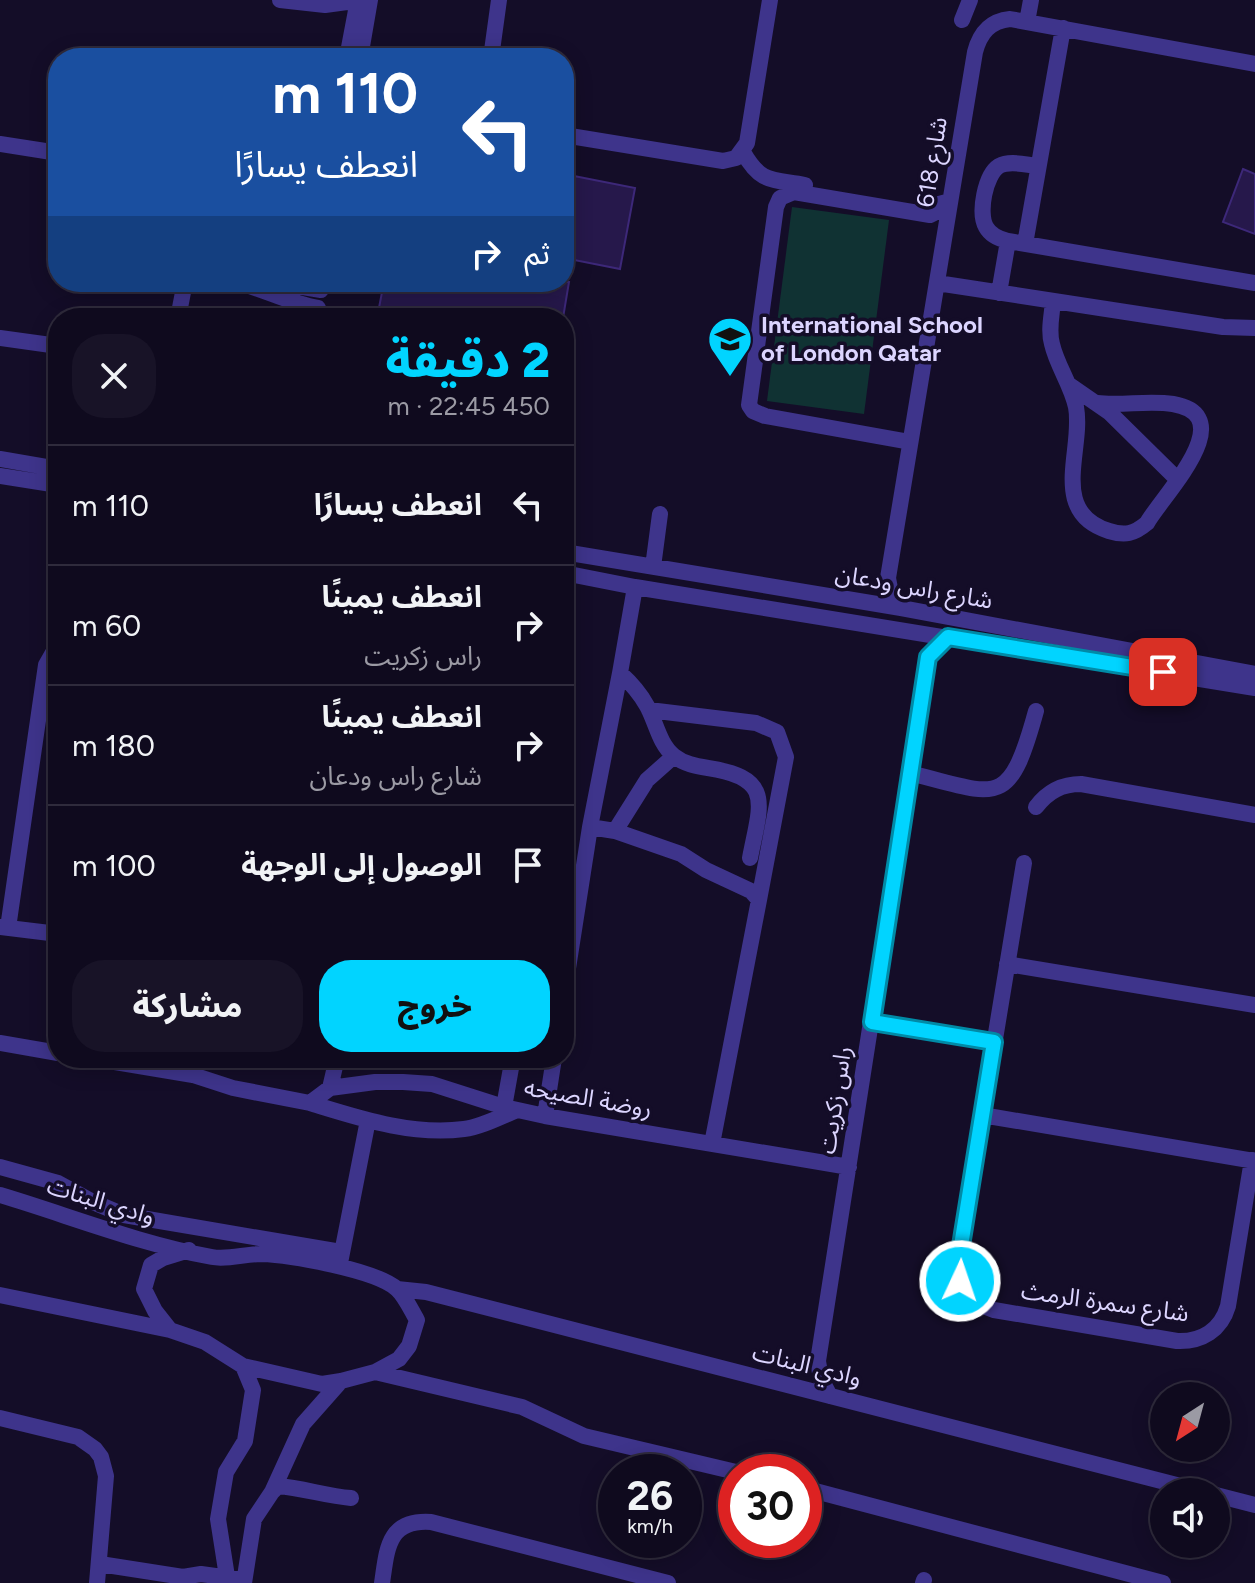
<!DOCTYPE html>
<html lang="ar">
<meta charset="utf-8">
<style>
body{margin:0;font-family:Figtree,"Noto Sans Arabic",sans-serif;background:#181327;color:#f1f3f6;direction:rtl;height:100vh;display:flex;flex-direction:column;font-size:30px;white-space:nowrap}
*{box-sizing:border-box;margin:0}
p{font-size:26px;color:#9b9aa4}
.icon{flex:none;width:44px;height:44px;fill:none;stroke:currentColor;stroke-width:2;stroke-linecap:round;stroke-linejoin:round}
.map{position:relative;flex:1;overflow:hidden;direction:ltr}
.drawer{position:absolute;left:48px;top:308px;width:526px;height:760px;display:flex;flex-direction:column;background:#0f0a1e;border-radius:32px;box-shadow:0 4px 20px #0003,0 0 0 2px #2f2b3c;direction:rtl}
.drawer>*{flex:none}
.banner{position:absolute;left:48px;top:48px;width:526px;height:244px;border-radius:32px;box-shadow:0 4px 20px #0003,0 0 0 2px #2f2b3c;direction:rtl;background:#1a4fa0;color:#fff;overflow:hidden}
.needle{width:52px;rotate:216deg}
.controls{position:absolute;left:1150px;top:1382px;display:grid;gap:16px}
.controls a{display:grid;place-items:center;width:80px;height:80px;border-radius:50%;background:#0f0a1e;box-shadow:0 4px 20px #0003,0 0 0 2px #2f2b3c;font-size:40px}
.speed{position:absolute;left:598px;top:1454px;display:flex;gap:16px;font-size:40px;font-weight:700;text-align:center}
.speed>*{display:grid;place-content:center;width:104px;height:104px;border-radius:50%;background:#0f0a1e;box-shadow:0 4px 20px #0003,0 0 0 2px #2f2b3c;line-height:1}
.speed small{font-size:20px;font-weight:400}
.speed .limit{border:12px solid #d22;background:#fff;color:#111}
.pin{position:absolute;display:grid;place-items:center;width:68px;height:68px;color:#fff;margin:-34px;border-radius:16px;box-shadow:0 4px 12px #0006}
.me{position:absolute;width:88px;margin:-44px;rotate:3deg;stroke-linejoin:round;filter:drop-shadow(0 0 6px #0008)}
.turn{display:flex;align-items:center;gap:28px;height:168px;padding:0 24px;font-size:36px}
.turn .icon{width:104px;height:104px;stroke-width:2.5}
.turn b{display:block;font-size:56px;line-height:68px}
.then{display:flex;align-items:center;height:76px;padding:0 24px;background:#0003;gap:16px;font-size:30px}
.round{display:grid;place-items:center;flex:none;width:84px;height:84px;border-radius:32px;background:#181327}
.overview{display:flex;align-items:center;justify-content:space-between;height:136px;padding:0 24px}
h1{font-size:48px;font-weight:800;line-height:60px;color:#01d4ff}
.action{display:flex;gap:16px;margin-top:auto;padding:16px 24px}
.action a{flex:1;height:92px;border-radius:32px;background:#01d4ff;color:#111;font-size:32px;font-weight:800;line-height:92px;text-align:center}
.action a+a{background:#181327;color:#f1f3f6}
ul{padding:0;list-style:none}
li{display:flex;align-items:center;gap:24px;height:120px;padding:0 24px;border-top:2px solid #2f2b3c}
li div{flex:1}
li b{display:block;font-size:30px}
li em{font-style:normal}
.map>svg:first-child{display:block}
</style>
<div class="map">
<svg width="1255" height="1583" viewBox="0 0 1255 1583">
<rect width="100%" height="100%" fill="#140d28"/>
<path fill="#103233" d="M792,207L889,220L864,414L767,401Z"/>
<path fill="#26184b" stroke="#3d2879" stroke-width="2" d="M1243,169L1255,174V234L1223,222Z
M564,174L635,188L620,269L564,258Z
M384,282H569L563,318H377Z"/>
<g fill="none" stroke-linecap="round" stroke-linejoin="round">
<path stroke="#3e348b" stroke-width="16" d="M280,0L325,5L347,2L369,3
M962,20L970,0
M1027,22L1031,0
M347,58L358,0
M360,58L370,0
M491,58L499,0
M564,135L723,161L736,158L747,143L770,0
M0,144L58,153
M743,152C761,184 772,179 805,185
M1038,166C1026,165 1010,160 999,166C985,175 978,213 986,227C991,236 999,239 1008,241L1255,283
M1025,244L1063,28
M236,282C264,289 289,303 318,308
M937,283L1223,327L1255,328
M254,286L291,285L321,290
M999,293L1008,241
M1053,301C1052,315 1048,330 1052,344C1057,366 1071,384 1076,407C1084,449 1048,512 1109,531C1125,536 1134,534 1147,523C1162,496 1243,416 1173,404C1148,400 1122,406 1097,403
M178,318L185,282
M0,338L58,346
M1071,386L1110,413L1177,479
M910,442L765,416L753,411L749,405L776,207L780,198L794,192L930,215L934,213L939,204L950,201
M0,459L58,469
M0,476L58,485
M564,552L901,608L1255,674
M653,567L660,514
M564,573L635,587L1255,688
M635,587L620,673C631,683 640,693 647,706C656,722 659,744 674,756C684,764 696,766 708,768C775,778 760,805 750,858
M901,608L891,594L888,578L975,52C980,33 990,21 1010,19L1255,64
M649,710L756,723L777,732L786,757L759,900
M910,773C999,796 1009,809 1036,711
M1036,807C1048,791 1062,784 1081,784L1255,815
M590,827L615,831L681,854L706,870L751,891L759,900L712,1144
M615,831L647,780L674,756
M1024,863L959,1258C956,1285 968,1302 994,1310L1177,1341C1202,1342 1221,1330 1228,1306L1252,1160
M0,927L58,934
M8,928L46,665L58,644
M1007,964L1255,1005
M564,994L590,827L620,673
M872,1022L994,1042
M0,1043L58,1053
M91,1058L193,1075L233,1088L310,1103L330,1088L375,1082H403L432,1084L504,1107L545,1116L849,1167
M330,1088L337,1058
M310,1103C359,1118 412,1136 464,1129C481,1127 500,1117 517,1110
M504,1107L511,1068L506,1058
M982,1115L1255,1161
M545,1116L554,1058
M0,1167L58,1183L93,1202L124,1215L341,1252
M0,1195C70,1216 140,1244 212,1257C227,1260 245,1254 261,1254C290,1255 376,1270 397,1289C405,1296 411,1310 417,1320L409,1346L399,1359L375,1372L341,1381L322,1384L243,1366L205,1342L170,1330L155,1311L144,1289L151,1265L163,1258L189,1250
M340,1263L368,1120
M397,1289L426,1292L1204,1492
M0,1295L170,1330
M375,1372L522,1407L584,1436L736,1472
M830,1396L821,1379L818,1361L928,657L948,637
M0,1418L78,1437L95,1449L101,1457L106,1476L97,1583
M804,1488L1163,1583
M272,1492L278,1486C303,1488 326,1496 351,1498
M1216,1495L1255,1505
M100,1564L183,1577L201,1574L237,1579
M228,1583L218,1519L226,1472L245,1441L253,1390L243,1366
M244,1583L254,1519L272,1492L303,1424L341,1381
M382,1583C387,1550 387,1519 431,1522L668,1583
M923,1583L924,1580"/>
</g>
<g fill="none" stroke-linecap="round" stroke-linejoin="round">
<g stroke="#018aa6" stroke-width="20">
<path id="route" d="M960,1281L959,1258L994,1042L872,1022L928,657L948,637L1163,672"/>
</g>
<use href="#route" stroke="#01d4ff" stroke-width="14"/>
</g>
<defs>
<g id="school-pin" transform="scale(2.3)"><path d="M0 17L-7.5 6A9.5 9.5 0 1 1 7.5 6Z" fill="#01d4ff" stroke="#140d28"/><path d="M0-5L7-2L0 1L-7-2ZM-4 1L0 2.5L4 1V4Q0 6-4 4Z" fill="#111"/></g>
</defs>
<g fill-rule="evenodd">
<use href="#school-pin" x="730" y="339"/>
</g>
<g text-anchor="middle" stroke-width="7" stroke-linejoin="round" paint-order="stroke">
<g font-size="24" fill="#dcd5ff" stroke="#140d28">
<text transform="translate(932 162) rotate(-81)" y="8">شارع 618</text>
<text transform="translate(914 587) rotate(10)" y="8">شارع راس ودعان</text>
<text transform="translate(588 1098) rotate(10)" y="8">روضة الصيحه</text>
<text transform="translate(835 1100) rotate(-81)" y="8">راس زكريت</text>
<text transform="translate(101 1201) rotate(17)" y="8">وادي البنات</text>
<text transform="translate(1105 1302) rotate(8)" y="8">شارع سمرة الرمث</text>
<text transform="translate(807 1365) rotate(14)" y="8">وادي البنات</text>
</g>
<g font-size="24" font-weight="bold" fill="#dcd5ff" stroke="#140d28" text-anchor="start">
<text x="761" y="333">International School<tspan x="761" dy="28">of London Qatar</tspan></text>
</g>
</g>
</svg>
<div class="controls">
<a><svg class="needle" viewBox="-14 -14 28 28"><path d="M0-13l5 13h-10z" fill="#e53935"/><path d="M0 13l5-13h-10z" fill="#9b9aa4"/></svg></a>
<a><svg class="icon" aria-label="sound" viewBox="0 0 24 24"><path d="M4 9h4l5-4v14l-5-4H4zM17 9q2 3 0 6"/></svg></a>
</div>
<div class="speed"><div>26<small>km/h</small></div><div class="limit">30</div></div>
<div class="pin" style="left:1163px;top:672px;background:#d93025"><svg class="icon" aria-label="arrive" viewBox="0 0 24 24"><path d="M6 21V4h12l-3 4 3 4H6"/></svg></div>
<svg class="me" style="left:960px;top:1281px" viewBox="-20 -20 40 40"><circle r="17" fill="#01d4ff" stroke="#fff" stroke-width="3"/><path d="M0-11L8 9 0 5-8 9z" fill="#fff"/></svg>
<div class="banner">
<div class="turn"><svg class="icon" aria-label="left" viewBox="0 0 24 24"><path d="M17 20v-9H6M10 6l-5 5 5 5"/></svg><div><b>110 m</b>انعطف يسارًا</div></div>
<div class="then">ثم<svg class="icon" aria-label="right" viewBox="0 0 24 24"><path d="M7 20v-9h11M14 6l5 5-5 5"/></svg></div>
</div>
<section class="drawer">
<div class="overview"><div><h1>2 دقيقة</h1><p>450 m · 22:45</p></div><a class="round"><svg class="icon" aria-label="close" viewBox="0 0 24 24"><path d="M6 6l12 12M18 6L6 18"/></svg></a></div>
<ul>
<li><svg class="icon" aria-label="left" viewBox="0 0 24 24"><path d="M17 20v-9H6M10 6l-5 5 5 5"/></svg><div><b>انعطف يسارًا</b></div><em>110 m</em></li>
<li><svg class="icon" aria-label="right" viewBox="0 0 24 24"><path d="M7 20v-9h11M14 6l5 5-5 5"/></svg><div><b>انعطف يمينًا</b><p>راس زكريت</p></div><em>60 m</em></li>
<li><svg class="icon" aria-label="right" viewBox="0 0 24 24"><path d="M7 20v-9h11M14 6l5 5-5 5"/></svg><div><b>انعطف يمينًا</b><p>شارع راس ودعان</p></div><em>180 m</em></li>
<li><svg class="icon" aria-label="arrive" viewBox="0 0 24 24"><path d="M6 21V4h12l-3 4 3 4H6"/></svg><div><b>الوصول إلى الوجهة</b></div><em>100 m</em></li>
</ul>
<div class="action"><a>خروج</a><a>مشاركة</a></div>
</section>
</div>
